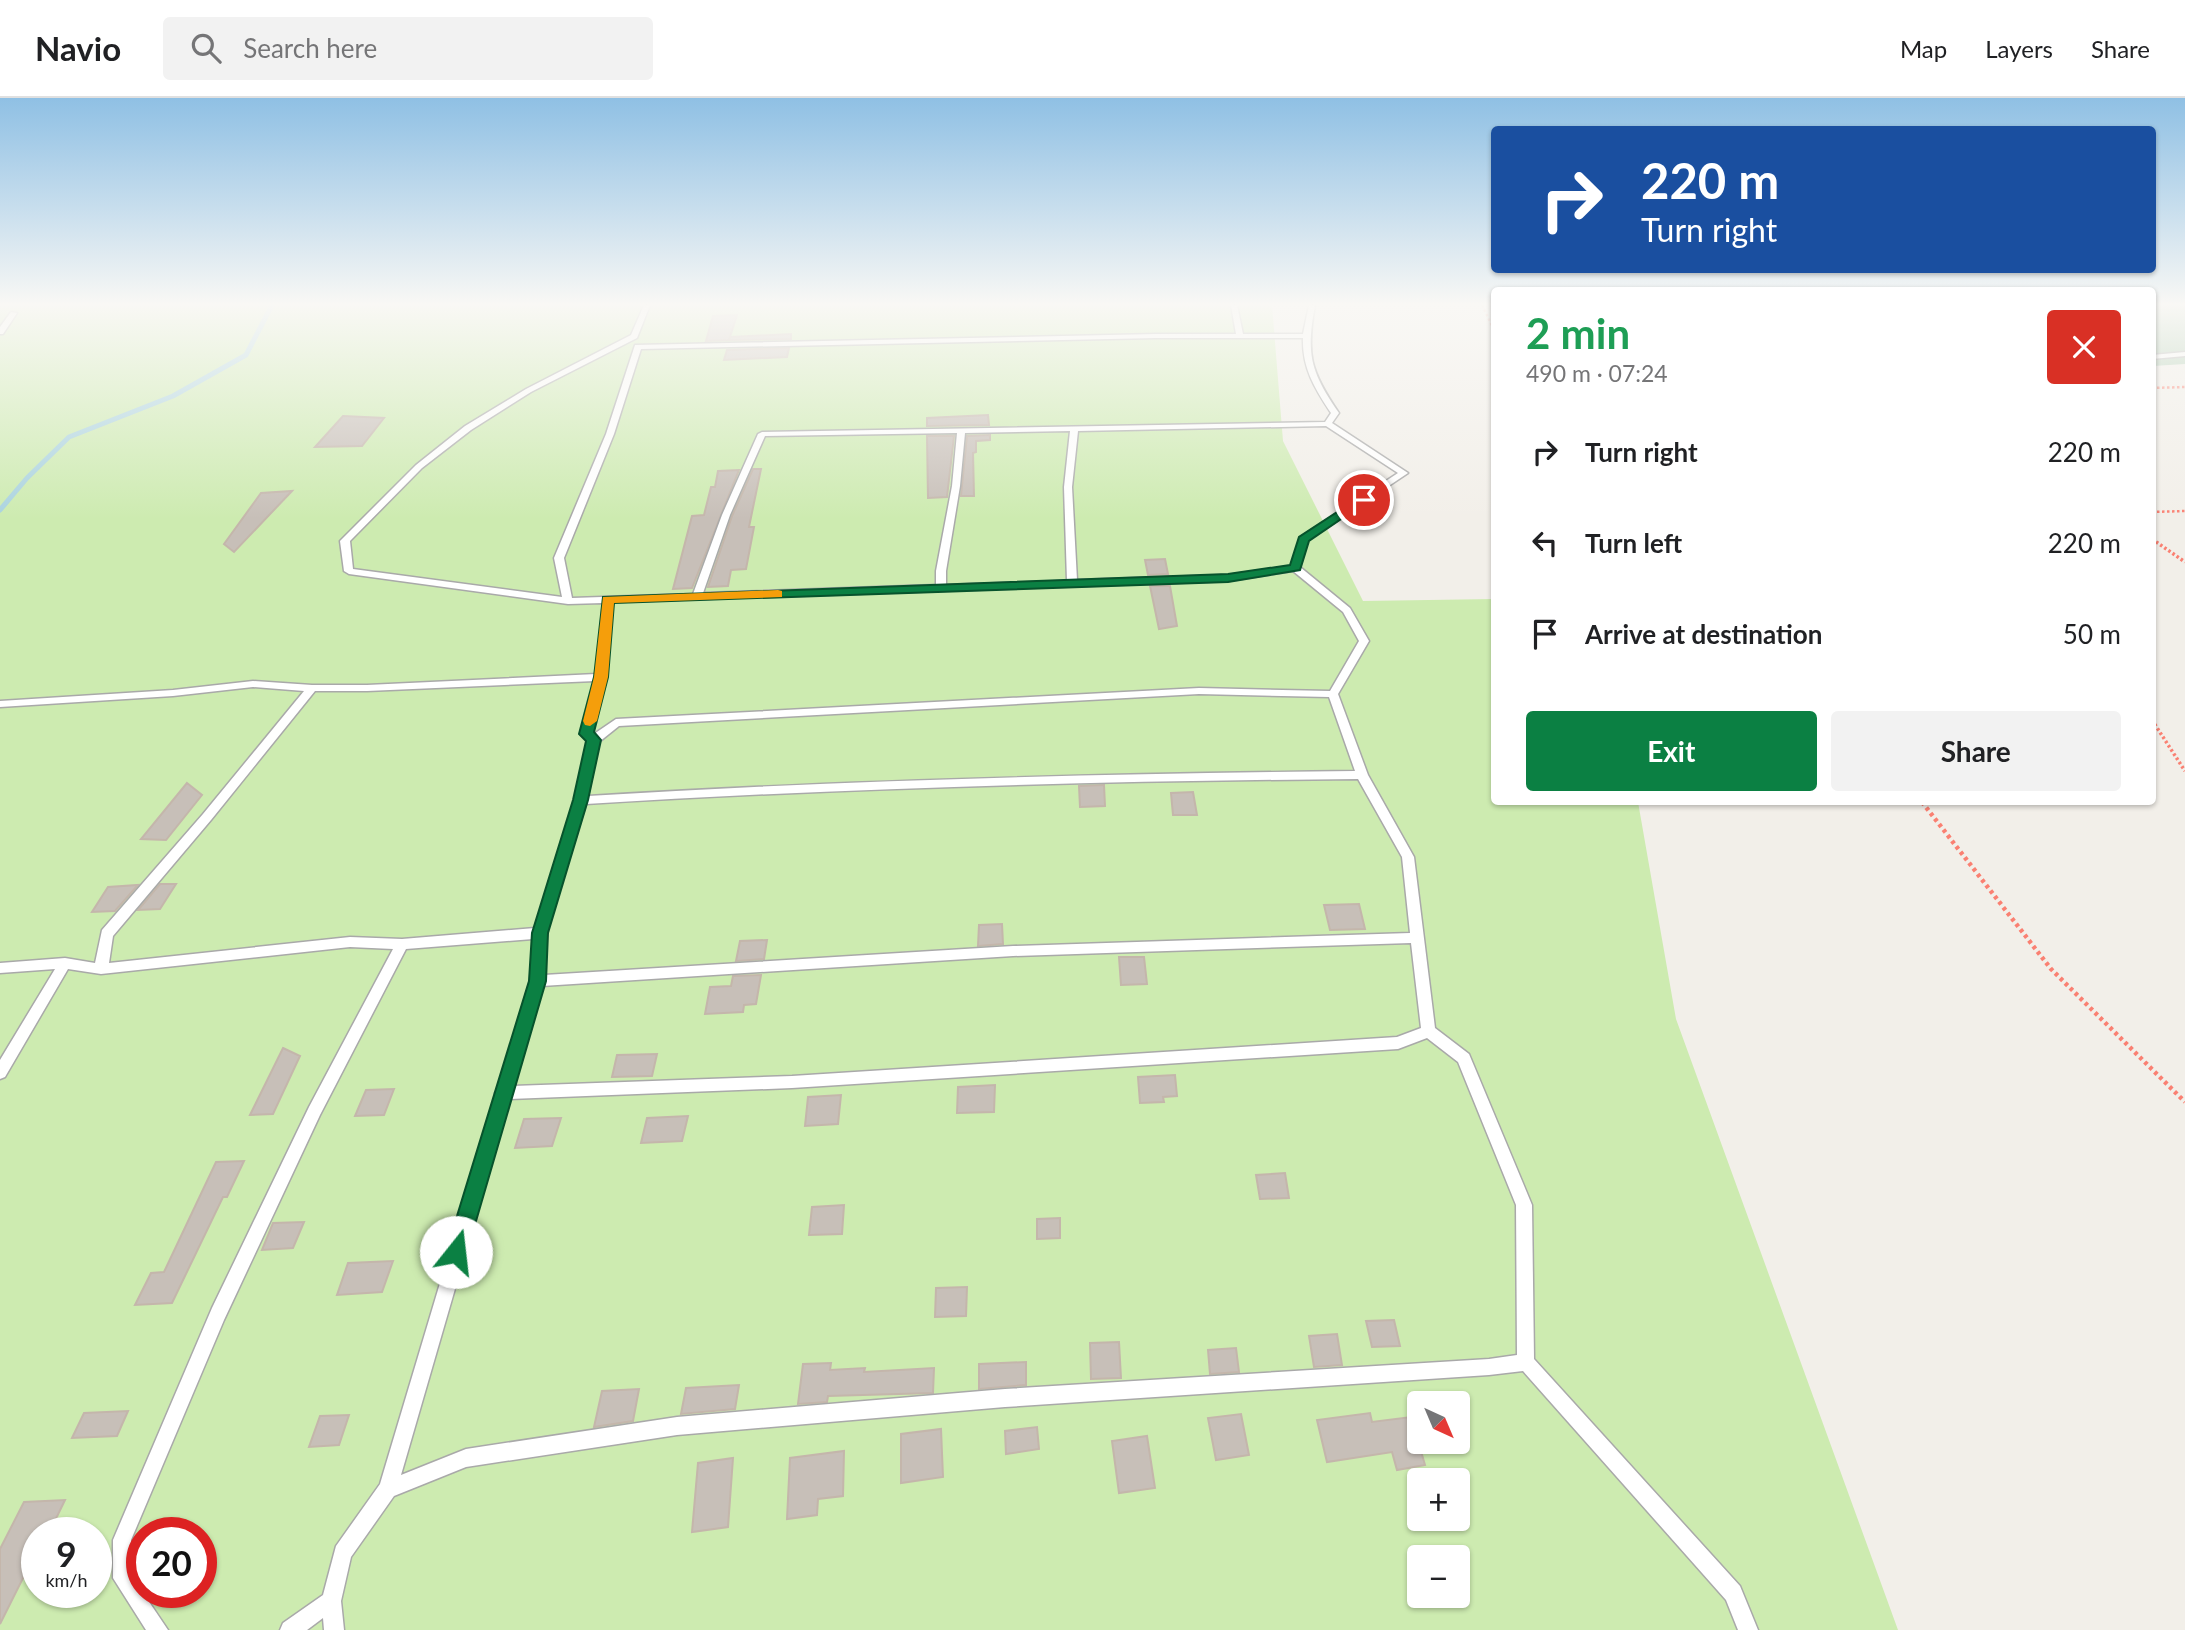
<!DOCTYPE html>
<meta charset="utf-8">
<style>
body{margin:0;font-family:Lato,sans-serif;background:#f2f2f2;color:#202124;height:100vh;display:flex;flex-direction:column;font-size:26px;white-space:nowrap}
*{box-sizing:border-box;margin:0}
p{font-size:23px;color:#757577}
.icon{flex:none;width:38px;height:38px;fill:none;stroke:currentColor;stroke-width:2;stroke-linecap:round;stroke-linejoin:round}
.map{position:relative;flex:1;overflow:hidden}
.drawer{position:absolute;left:1491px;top:189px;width:665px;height:518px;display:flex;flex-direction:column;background:#fff;border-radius:7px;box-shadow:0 2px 5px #0004}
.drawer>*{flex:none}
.hud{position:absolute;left:1491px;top:28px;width:665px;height:147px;border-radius:7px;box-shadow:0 2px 5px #0004;background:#1a4fa0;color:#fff;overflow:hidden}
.needle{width:46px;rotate:136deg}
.fabs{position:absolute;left:1407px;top:1293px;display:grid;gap:14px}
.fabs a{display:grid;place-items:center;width:63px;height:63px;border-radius:7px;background:#fff;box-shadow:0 2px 5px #0004;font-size:35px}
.speed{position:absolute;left:21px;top:1419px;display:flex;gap:14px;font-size:35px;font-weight:700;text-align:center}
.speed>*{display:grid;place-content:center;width:91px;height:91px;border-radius:50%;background:#fff;box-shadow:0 2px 5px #0004;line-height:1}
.speed small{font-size:18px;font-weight:400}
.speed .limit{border:10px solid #d22;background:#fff;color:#111}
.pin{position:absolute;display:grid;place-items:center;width:60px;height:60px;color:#fff;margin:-30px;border:4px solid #fff;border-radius:50%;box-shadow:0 2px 7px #0007}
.me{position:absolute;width:77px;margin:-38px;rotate:16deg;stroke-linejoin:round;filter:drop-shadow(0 0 5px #0008)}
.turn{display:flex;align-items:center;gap:24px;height:147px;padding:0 35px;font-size:32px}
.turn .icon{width:91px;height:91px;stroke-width:2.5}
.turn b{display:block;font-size:49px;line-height:60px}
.round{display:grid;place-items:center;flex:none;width:74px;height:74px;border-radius:7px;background:#f2f2f2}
.overview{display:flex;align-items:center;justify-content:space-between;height:119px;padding:0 35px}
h1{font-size:42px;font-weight:700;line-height:52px;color:#1e9e55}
.button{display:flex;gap:14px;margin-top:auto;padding:14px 35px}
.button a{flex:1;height:80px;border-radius:7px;background:#0b8043;color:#fff;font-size:28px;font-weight:700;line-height:80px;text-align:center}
.button a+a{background:#f2f2f2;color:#202124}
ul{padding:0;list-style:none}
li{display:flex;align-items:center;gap:21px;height:91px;padding:0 35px}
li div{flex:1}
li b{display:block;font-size:26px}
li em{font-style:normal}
header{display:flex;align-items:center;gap:42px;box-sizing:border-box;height:98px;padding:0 35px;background:#fff;border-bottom:2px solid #e0e0e0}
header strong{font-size:33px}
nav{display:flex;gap:38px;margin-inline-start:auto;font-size:24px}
.search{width:490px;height:63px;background:#f2f2f2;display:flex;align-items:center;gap:18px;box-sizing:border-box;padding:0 24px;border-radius:7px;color:#757577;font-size:26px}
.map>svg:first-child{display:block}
</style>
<header>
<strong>Navio</strong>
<div class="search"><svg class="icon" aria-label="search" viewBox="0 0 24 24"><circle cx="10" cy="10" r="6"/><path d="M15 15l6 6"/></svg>Search here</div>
<nav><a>Map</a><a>Layers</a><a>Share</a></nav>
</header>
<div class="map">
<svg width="2185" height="1532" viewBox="0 0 2185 1532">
<rect width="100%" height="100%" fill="#f2efe9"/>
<path fill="#cdebb0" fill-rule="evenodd" d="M0,207H1272L1283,343L1363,503L1494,501V704H1638L1676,921L1898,1532H0ZM1419,1306H1458V1344H1419ZM1419,1382H1458V1421H1419ZM37,1435H96V1494H37ZM142,1435H201V1494H142ZM1419,1460H1458V1498H1419Z"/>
<path fill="#aacbaf" d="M2153,207H2185V266L2153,268Z"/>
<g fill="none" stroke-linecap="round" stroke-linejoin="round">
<path stroke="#aad3df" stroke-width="5" d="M0,412L27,380L69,339L173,298L246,257L272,207"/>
</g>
<path fill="#c7bfb8" stroke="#c4b6ab" stroke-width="2" d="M737,217L729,242L706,243L713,218Z
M791,236V241L729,242L730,239Z
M789,250L787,259L724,262L727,252Z
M988,317L989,327L927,328V320Z
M343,318L384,320L362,348L315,349Z
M990,337V342L976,343V354L973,355L974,398H961L967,338Z
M927,338H954L947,399L928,400Z
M753,371H761L749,429H754L746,471L731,472L728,488L708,489L732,418Z
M739,372L692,490L673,491L692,418L704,417L711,389H715L718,373Z
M292,393L234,454L224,446L261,395Z
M1165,461L1168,476L1148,477L1145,462Z
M1150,488H1170L1177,528L1159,531Z
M187,685L202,697L166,742L141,741Z
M1104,687L1105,708L1080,709L1079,688Z
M1193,694L1197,717H1173L1171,695Z
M160,786H176L160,811L138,812Z
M138,787L115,813L92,814L108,789Z
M1359,806L1365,831L1330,832L1324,807Z
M1002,826L1003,846L978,848L979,827Z
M767,842L764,861L736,863L740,843Z
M1119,859H1144L1147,886L1121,887Z
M761,877L756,906L744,907L743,914L705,916L710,889L731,888L733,878Z
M283,950L300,958L273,1016L250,1017Z
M657,956L652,978L612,979L617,957Z
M1175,977L1177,998L1163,999L1164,1004L1140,1005L1138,979Z
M995,987L994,1014L957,1015L958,989Z
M394,991L384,1017L355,1018L366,992Z
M841,997L838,1026L805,1028L808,999Z
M688,1018L682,1043L641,1045L647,1020Z
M561,1020L552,1048L515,1050L524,1021Z
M244,1063L227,1099H223L172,1205L135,1207L151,1175L164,1174L216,1064Z
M1285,1075L1289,1100L1260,1101L1256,1077Z
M844,1107L842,1136L809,1137L812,1109Z
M1060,1120V1140L1037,1141V1121Z
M304,1124L293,1150L262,1152L273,1125Z
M393,1163L382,1194L337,1197L348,1165Z
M967,1189L966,1218L935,1219L936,1190Z
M1394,1222L1400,1248L1372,1249L1366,1223Z
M1337,1236L1342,1267L1314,1269L1309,1238Z
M1119,1244L1121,1280L1091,1281L1090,1245Z
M1236,1250L1239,1274L1210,1276L1208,1252Z
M1026,1264V1287L979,1291V1266Z
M831,1265L830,1272L865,1270L864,1274L934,1270L933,1295L828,1298L827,1304L798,1306L803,1266Z
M739,1287L735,1311L681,1316L686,1290Z
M639,1291L633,1323L594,1329L602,1293Z
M128,1313L117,1338L72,1340L84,1315Z
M1370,1315L1372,1324L1411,1319L1425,1367L1397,1372L1392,1354L1327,1364L1317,1322Z
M1241,1316L1249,1357L1216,1362L1208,1320Z
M349,1317L339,1347L309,1349L320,1318Z
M1037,1329L1039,1351L1006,1356L1005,1333Z
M941,1331L943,1379L901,1385V1336Z
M1147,1338L1155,1390L1119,1395L1112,1343Z
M844,1353L843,1398L818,1401L817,1417L787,1421L790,1360Z
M733,1360L728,1429L692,1434L698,1365Z
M65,1402L49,1435H37V1452L0,1526V1451L24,1404Z"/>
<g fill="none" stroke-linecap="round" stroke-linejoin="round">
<g stroke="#a9a9a9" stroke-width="3">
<path id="service" d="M644,207H650L637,240L531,294L471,332L422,370L350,443L353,471L562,499L554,460L606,336L635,247L1156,236H1236L1231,207H1237L1243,236H1303L1309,207H1315C1306,256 1310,273 1339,315L1332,325L1408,375L1308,442L1300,469L1350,510L1369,543L1338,596L1368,677L1414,759L1435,930L1469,956L1532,1107L1534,1261L1740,1488L1758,1532H1738L1726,1502L1523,1273L1489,1277L1005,1309L677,1337L466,1369L394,1398L351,1459L341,1503L344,1532H324L323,1520L307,1532H280L283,1525L323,1497L336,1448L380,1386L496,998L495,995L498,990L530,883L533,841L406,851L320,1017L224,1222L131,1442V1477L168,1532H146L113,1480V1442L212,1210L309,1009L393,851L350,849L101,876L68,871L5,979L0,981V962L55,871L0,875V865L65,860L95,865L102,832L203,716L304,593L253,589L173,598L0,609V603L173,592L253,583L312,587H367L596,576L603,505L568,506L349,476L344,473L340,443L416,367L465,328L526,291L631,237ZM1156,240H1303C1302,270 1315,291 1331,315L1325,324L762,334L758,336L722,417L693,496L572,500L564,460L614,336L641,251ZM1326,328L1398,375L1301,439L1291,468L1228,477L1077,482L1072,389L1078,333ZM1070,333L1064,389L1067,483L946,487V473L960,388L965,335ZM957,335L952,388L936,473V487L703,495L730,417L765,338ZM1293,473L1343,514L1359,543L1330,593L1199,590L616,621L594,636L592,635L606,579L613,504L1228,483ZM595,583L580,636L588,643L575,702L535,830L402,841L350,839L109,865L113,838L211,722L315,593H367ZM1199,596L1329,599L1355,673C1099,676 843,682 588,698L599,644L619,628ZM1358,681L1402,759L1410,835L1013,848L544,877L546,835L586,706C843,690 1101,683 1358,681ZM1411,845L1421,930L1397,939L792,978L513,988L542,888L1013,858ZM1427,940L1458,964L1516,1107L1517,1257L1489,1261L1005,1291L677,1319L466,1351L401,1377L510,1001L792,990L1398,951Z
M11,214L17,215L3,236H0V229Z
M2185,254V258L2152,261V257Z"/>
</g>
<path stroke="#fa8072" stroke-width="2.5" stroke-dasharray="2.5 2.5" stroke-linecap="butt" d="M1482,207L1494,232
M2152,290L2185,289
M2152,414L2185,413"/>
<path stroke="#fa8072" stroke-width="3.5" stroke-dasharray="2.5 2.5" stroke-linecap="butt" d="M2152,441L2185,464
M2152,622L2185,673"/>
<path stroke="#fa8072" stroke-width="4.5" stroke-dasharray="3.5 3.5" stroke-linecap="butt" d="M1922,704L2051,871L2185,1004"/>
<use href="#service" fill="#fff" fill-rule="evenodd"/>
</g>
<linearGradient id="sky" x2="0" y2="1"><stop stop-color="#8fc0e4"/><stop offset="0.49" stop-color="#f9f8f5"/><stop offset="1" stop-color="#f9f8f5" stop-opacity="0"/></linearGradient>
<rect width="2185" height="421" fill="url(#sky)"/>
<path fill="#0b8043" stroke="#07532c" stroke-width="2" d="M1360,399L1369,402L1309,443L1300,472L1228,484L614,505L608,579L594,634L601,642L588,702L548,835L546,883L467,1154L464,1161L456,1164L449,1161L446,1154L529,883L532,835L573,702L586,643L579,636L594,579L603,499L1228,476L1290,467L1299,439Z"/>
<path fill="#f59e0b" d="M778,492L782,493V499L614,505L608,579L597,623L590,628L585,627L583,623L594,579L603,499Z"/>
</svg>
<div class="fabs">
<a><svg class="needle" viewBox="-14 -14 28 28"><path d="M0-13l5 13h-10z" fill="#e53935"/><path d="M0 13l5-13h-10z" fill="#757577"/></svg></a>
<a>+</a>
<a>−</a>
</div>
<div class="speed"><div>9<small>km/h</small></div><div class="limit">20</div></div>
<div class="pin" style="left:1364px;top:402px;background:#d93025"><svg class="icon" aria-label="arrive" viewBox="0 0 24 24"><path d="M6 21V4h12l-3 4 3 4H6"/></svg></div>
<svg class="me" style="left:456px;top:1154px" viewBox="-20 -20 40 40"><circle r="19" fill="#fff"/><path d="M0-13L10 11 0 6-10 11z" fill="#0b8043"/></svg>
<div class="hud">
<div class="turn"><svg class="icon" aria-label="right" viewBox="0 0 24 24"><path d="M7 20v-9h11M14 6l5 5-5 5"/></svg><div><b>220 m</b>Turn right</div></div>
</div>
<section class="drawer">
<div class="overview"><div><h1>2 min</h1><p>490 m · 07:24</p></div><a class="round" style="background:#d93025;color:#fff"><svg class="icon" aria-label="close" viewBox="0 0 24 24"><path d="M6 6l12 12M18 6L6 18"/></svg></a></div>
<ul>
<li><svg class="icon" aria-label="right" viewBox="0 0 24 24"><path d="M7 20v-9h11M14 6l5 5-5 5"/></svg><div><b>Turn right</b></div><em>220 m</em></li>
<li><svg class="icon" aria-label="left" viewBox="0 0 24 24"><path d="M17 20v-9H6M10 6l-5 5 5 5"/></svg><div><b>Turn left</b></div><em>220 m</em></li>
<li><svg class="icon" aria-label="arrive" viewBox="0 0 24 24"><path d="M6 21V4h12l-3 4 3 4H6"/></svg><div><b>Arrive at destination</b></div><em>50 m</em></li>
</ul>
<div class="button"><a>Exit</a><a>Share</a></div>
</section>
</div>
